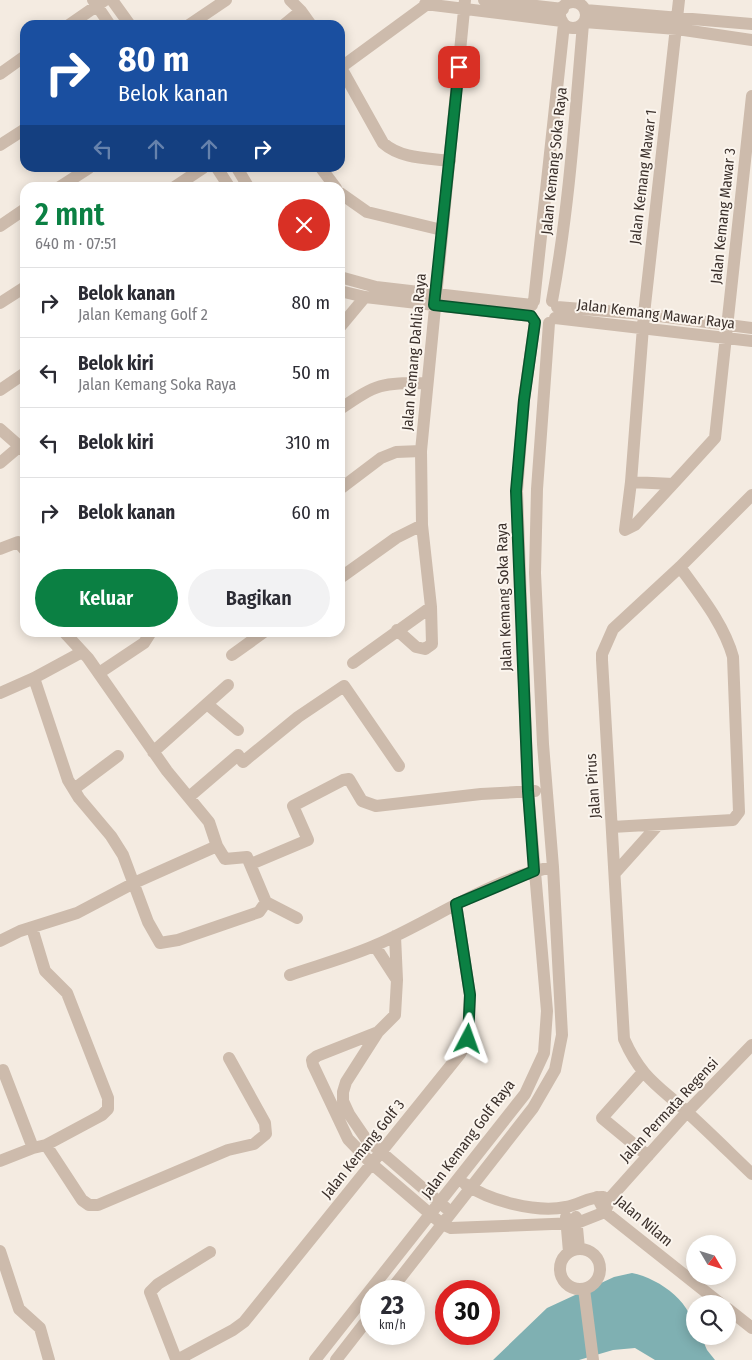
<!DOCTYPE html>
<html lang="id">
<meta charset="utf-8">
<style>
body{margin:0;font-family:"Fira Sans Condensed",sans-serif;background:#f2f2f3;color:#2b2b33;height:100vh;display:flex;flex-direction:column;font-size:19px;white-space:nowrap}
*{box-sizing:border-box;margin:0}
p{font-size:16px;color:#7c7c81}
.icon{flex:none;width:28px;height:28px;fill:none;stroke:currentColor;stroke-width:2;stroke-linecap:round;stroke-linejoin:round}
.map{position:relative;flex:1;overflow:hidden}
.panel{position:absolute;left:20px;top:182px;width:325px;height:455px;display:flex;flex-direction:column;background:#fff;border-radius:15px;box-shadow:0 2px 12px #0003}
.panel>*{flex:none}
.hud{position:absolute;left:20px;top:20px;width:325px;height:152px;border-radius:15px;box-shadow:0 2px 12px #0003;background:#1a4fa0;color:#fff;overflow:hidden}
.needle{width:32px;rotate:128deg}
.tools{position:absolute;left:686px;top:1235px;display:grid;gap:10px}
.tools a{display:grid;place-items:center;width:50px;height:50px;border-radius:50%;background:#fff;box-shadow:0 2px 12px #0003;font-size:25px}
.speed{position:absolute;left:360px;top:1280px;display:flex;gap:10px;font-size:25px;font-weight:700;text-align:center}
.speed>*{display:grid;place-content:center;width:65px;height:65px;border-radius:50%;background:#fff;box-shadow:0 2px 12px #0003;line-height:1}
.speed small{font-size:12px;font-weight:400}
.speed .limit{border:8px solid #d22;background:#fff;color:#111}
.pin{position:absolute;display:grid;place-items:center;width:42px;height:42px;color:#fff;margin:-21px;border-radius:10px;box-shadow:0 2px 8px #0006}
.me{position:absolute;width:55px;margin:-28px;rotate:4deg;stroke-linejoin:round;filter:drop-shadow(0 0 4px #0008)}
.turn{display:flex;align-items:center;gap:18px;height:105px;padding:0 15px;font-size:22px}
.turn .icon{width:65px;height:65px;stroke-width:2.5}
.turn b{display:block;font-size:35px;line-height:42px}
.lanes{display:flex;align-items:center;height:48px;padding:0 15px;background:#0003;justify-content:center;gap:25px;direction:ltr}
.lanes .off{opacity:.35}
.round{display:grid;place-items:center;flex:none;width:52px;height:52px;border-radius:26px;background:#f2f2f3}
.summary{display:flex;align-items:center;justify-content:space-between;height:85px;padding:0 15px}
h1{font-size:30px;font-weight:600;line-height:38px;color:#0b8043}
.button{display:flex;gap:10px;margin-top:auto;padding:10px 15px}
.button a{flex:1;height:58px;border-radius:30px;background:#0b8043;color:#fff;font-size:20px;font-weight:600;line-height:58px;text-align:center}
.button a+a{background:#f2f2f3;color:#2b2b33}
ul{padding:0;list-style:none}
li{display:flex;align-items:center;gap:15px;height:70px;padding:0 15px;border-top:1px solid #e1e1e2}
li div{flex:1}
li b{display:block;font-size:19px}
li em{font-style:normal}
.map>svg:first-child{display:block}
</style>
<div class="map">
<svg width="752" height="1360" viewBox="0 0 752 1360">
<rect width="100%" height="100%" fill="#f4ebe1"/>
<path fill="#7fb0b2" d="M632,1273C661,1279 695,1304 695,1336H701L707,1350L715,1360H655L635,1348L613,1350L579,1360H493L547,1308L614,1277Z"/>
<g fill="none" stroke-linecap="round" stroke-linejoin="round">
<path stroke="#cdbbac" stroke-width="12" d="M93,0L110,25
M112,0L130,25
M290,0L301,11L311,25
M484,0L563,9
M679,0L644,314L631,482L673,484L715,438L752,96
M560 15a13 13 0 1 1 26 0a13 13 0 1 1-26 0Z
M425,4L562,21
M585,10L752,24
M584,22L677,29L752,40
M69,25L105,0
M189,25L226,0
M284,25L301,11
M340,66L383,143C401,159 428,158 450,161
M340,68L433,0
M0,74L25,56
M0,145L25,129
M217,168L230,188
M237,168L249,188
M321,168L336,188
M58,188L89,168
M173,188L203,168
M340,193L367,212L442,230
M0,226L25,209
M340,277L376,287L532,305
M340,291L365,297L531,316
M534,301L564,24
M552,301C569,209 575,117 583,24
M0,303L25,287
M557,307L644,314L752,328
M555,318L752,341
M340,327L365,297
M0,390L25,373
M340,409C378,383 381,383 426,383
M0,429L25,451
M0,463L20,446
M631,482L625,530L635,525L673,484
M340,489L381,458L396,452L421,451
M752,495L680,567L613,629L602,654V660L624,1039C641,1078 659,1086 688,1113C710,1133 731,1154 752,1174
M0,549L18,542L25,550
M340,578L396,538L422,525
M397,630L416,647L425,649L432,644L431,607L422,525L421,451L465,0
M232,655L264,632
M353,663L431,607
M99,673L144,643L151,632
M34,678L68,780L79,798L111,836L123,855L148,922L160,943L178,940L259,912L266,902L247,857L225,859L217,846L209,822L167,771L88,658L64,632
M0,693L34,678L82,652
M207,704L238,730
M153,752L228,685
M74,789L118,756
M189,797L238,755L243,762L298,717L344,686L399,766
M612,827L733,820L739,812L733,657C724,624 700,595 680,567
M251,864L308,840L293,806L343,780L349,779L362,801L376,806L481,794L535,791
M615,873L658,825
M266,902L297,918
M395,936L397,980L395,1015L378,1032L346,1082L343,1092V1101L349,1114L366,1139L446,1208
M0,941L20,931L77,913L134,883L217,846
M375,946L397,980
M290,975C319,965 349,957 376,945C436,919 489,879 553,867
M378,1032L317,1056L312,1060L313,1065L348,1139L372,1164L442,1224L451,1228L577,1223L605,1212L611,1197L687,1112L752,1045
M3,1070L33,1148
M643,1072L602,1118L648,1156
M46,1145L82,1200L89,1205H98L228,1150L254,1144L266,1134L265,1123L229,1058
M0,1161L33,1148L46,1145L102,1115L108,1109V1098L67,993L45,971L32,928
M465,1184C490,1201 536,1213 566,1207C579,1205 590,1196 603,1197
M597,1197L605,1212L721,1304
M566,1217L569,1252
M576,1217L579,1249
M560 1269a20 20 0 1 1 40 0a20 20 0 1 1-40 0Z
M0,1251L19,1309L40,1328L49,1360
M584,1289L593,1360
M390,1291L533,1108L555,1070L562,1035L553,867L543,744L535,573L537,489L549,323
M728,1309L752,1328
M176,1359L150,1292L158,1284L210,1252
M177,1360L233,1330L244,1322L460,1054L468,1039L470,995L456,904
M315,1360L525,1094L544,1053L547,1011L528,791L517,491L524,399L535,322
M336,1360L371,1315"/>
</g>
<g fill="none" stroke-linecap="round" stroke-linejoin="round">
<g stroke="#07532c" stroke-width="12">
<path id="route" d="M459,67L434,305L531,316L535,322L524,400L516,491L528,791L534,871L456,904L470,995L468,1039"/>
</g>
<use href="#route" stroke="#0b8043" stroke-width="9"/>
</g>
<g text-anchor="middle" stroke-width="4" stroke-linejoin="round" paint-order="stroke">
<g font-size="15" fill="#3b302b" stroke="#fbf5ee">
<text transform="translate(554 161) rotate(-84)" y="5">Jalan Kemang Soka Raya</text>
<text transform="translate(643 177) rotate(-83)" y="5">Jalan Kemang Mawar 1</text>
<text transform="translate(723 216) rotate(-84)" y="5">Jalan Kemang Mawar 3</text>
<text transform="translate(656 314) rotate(7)" y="5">Jalan Kemang Mawar Raya</text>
<text transform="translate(414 352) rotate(-85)" y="5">Jalan Kemang Dahlia Raya</text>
<text transform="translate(504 597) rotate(-92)" y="5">Jalan Kemang Soka Raya</text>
<text transform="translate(593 786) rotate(-94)" y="5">Jalan Pirus</text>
<text transform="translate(669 1110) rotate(-47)" y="5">Jalan Permata Regensi</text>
<text transform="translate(468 1139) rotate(-53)" y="5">Jalan Kemang Golf Raya</text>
<text transform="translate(363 1149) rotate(-51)" y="5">Jalan Kemang Golf 3</text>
<text transform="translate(644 1221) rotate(40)" y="5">Jalan Nilam</text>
</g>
</g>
</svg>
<div class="tools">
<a><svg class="needle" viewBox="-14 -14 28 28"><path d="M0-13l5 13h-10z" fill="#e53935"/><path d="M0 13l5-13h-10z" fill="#7c7c81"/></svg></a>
<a><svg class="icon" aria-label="search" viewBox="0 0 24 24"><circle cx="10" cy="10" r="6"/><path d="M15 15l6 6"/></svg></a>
</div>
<div class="speed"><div>23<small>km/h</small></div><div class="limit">30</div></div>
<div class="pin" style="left:459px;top:67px;background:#d93025"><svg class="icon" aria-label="arrive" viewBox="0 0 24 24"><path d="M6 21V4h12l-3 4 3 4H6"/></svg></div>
<svg class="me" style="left:468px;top:1039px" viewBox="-20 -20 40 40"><path d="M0-17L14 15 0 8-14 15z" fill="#0b8043" stroke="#fff" stroke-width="4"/></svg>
<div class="hud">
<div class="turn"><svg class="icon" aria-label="right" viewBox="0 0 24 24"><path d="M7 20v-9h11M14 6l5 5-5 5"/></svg><div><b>80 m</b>Belok kanan</div></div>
<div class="lanes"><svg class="icon off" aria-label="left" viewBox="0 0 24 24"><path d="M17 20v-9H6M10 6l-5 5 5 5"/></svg><svg class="icon off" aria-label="ahead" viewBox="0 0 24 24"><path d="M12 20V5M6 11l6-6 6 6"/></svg><svg class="icon off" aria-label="ahead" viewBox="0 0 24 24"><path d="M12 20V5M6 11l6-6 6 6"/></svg><svg class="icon" aria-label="right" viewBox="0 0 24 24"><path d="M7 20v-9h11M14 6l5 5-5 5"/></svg></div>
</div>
<section class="panel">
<div class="summary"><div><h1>2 mnt</h1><p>640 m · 07:51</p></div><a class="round" style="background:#d93025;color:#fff"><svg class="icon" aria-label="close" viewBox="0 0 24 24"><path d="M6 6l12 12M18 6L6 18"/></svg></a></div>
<ul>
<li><svg class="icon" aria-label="right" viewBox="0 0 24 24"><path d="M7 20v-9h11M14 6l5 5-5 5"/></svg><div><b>Belok kanan</b><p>Jalan Kemang Golf 2</p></div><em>80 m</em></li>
<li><svg class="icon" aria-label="left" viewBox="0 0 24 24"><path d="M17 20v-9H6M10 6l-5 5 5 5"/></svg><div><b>Belok kiri</b><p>Jalan Kemang Soka Raya</p></div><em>50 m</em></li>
<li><svg class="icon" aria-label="left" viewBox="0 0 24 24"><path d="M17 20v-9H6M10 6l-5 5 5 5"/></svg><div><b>Belok kiri</b></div><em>310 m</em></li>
<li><svg class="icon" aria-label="right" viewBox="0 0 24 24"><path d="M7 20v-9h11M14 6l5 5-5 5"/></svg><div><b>Belok kanan</b></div><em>60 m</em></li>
</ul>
<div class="button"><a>Keluar</a><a>Bagikan</a></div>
</section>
</div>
